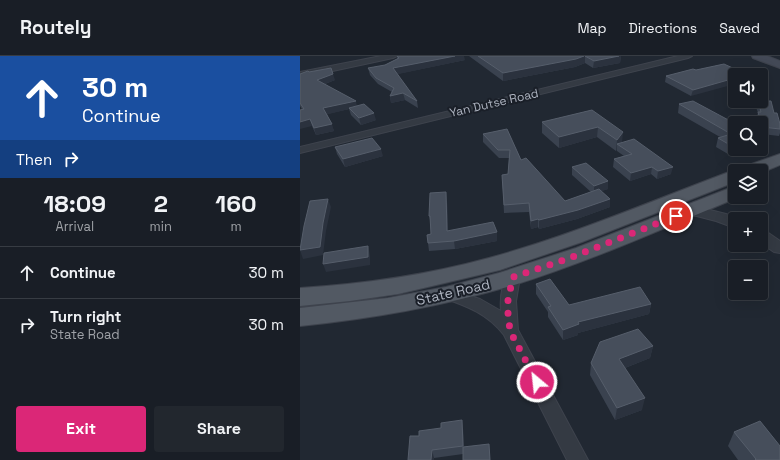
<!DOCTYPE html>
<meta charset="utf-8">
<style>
body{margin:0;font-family:"Space Grotesk",sans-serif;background:#22272e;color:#f1f3f6;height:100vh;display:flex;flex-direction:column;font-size:15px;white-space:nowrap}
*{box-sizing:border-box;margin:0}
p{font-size:13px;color:#9fa2a7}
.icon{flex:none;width:22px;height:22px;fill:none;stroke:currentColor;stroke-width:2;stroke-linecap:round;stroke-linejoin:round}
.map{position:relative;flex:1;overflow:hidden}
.sheet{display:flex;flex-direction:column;background:#191e26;width:300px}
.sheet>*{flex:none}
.banner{background:#1a4fa0;color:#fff;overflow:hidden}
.fabs{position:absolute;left:428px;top:12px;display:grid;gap:8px}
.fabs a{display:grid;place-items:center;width:40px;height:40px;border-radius:4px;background:#191e26;box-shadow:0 4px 16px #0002,0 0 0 1px #373c43;font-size:20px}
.pin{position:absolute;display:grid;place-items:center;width:34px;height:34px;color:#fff;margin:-17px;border:2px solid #fff;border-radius:50%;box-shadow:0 1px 4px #0007}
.me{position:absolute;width:44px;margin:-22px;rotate:332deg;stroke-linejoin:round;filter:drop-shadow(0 0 3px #0008)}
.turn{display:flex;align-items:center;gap:14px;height:84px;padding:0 16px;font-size:18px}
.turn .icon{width:52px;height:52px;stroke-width:2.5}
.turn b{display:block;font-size:28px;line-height:34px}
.then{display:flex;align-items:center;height:38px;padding:0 16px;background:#0003;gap:8px;font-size:15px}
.eta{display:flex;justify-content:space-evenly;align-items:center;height:68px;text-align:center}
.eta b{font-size:24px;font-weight:600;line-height:28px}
.action{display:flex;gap:8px;margin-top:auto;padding:8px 16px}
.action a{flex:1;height:46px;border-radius:4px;background:#db2777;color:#fff;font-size:16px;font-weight:600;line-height:46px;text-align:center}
.action a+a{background:#22272e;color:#f1f3f6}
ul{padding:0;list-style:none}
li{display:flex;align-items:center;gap:12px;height:52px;padding:0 16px;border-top:1px solid #373c43}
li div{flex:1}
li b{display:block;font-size:15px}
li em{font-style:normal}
header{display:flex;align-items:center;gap:24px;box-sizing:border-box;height:56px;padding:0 20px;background:#191e26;border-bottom:1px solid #373c43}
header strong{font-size:19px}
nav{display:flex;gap:22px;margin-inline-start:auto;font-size:14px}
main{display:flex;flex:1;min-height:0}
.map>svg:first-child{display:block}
</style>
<header>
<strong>Routely</strong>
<nav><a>Map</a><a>Directions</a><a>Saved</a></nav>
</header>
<main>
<section class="sheet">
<div class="banner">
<div class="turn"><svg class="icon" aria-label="ahead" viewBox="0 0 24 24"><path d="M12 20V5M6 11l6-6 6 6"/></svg><div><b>30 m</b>Continue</div></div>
<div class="then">Then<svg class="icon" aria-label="right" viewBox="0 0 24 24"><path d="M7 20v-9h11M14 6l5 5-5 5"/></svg></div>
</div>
<div class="eta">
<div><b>18:09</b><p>Arrival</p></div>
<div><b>2</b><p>min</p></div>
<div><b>160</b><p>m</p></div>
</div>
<ul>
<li><svg class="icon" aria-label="ahead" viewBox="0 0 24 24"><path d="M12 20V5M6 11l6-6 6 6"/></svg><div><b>Continue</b></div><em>30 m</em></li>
<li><svg class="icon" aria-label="right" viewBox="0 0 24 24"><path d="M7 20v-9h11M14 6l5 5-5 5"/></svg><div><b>Turn right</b><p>State Road</p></div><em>30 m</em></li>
</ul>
<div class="action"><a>Exit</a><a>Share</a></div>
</section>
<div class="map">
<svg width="480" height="404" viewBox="0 0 480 404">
<rect width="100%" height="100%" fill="#212832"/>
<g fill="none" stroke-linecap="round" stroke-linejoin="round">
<g stroke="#3e434d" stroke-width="2">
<path id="minor" d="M81,0H97L93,2L0,22V16Z
M378,0H392L388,2L0,97V91Z
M213,216L218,217L220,221L216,245L218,274L288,404H267L204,279C188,258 167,250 143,242L140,238L143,234L148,233L180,243L201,255C200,243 202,228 208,217Z"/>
</g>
<g stroke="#3e434d" stroke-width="2">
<path id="tertiary" d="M390,149L426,158L439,163H435V172L416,165L385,157L382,154L385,151Z
M461,175L467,176L480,185V197L474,196L461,187Z"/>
</g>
<g stroke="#3e434d" stroke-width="2">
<path id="secondary" d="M452,0H467L480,5V12L453,2Z"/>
</g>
<g stroke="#3e434d" stroke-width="2">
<path id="primary" d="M480,98V109L461,117V115H440L443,111Z
M435,115V126L282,186L200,214L98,238L50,245L0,250V232C63,228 127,219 189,202C270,180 349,146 429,116L437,115Z
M435,130V141H439C364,172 289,206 211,230C142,250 72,263 0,270V252L88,242L146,231L199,217L276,192Z"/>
</g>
<use href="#minor" fill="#343a43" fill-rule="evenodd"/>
<use href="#tertiary" fill="#343a43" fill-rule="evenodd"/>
<use href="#secondary" fill="#434956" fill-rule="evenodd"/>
<use href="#primary" fill="#525963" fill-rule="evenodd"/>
</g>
<path fill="#3a424f" d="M97,0L165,4L97,18L117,45L118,52L105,44L91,47L90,40L92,36L78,28L70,19L68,12L85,9L97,3Z
M169,0H321L320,7L293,12L285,7L275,11L203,25Z
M424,8L391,40L365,26L366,20L396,14Z
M9,16L35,24L25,28L57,50L76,64L61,69L51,59L49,53L27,58L34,75L16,79L12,70L0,50V18Z
M458,45L474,57L480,68V77L479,80L461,78V67H457L456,63L458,57L456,51Z
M379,48L434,67L435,93H442V94L428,98L416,91L418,82L420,81L378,57Z
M292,54L322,87L371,118L357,123L351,118L330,125L313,111L314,103L324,100L317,95V93L316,95L297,81L259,92L242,77V66Z
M207,73L221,104L265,145L291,136L272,119V111L308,125V133L301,135L310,143V151L277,163L239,173L238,171L231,173L229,156L204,157L202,119L208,118L209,102H199L183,86V78Z
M35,91L83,100L45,111L37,98Z
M147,144L148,175L197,176V185L155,193L129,195L127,179L131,178V168L129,160Z
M236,228L269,249L351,248L349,258L278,277V279L263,284L248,261V256L236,238Z
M353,290L350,302L325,312L342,354L315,364L290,319L291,307Z
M163,372L164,391L190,396V404H163V398L134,402L119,380Z
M434,376L480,404H438L428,390Z"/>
<path fill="#2b323e" d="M155,0H164L165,4L94,19L93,12Z
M285,0V7L275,11L203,25V17Z
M319,0H321L320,7L293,12L294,5Z
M33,18L35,24L19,30L17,24Z
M435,22V28L391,40L393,34Z
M103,37L105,44L91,47L90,40Z
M56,45L57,51L49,52V53L25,59L23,52Z
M74,57L76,64L61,69L59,62Z
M10,63L12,70L0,73V66Z
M32,68L34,75L16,79L14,72Z
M298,71L297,81L259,92V81Z
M323,76L322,87L317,88V93L316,95L317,84Z
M435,88V93H442V94L428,98L430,89Z
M81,93L83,100L45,111L43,103Z
M352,111L351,118L330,125L331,117Z
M373,111L371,118L357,123L358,115Z
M308,125V133L294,138V130Z
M146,136L147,144L148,183L147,175Z
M28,143L31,151L26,175L23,199L3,203L0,194L23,167Z
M310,143V151L277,163L239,173V164Z
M238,163V171L231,173V165Z
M197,176V185L155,193L154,185Z
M68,190L70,199V209L26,216L23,208Z
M351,248L349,258L278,277V279L263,284V274L278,266Z
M353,290L350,302L317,315L319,303Z
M345,342L342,354L315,364L317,352Z
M162,364L163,372L164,398L163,390Z
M132,394L134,402V404H131Z"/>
<path fill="#464e5b" stroke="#565e6b" d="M97,0H155L93,12L117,45L103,37L90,40L94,32L76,22L68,12L85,9L99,2Z
M178,0H284L276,3L203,17Z
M285,0H319L294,5Z
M424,8L448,19H435V22L393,34L366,20L393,13L396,14Z
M31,12L33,18L17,24L56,45L23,52L32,68L14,72L10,63L0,66V54L4,53L0,47V18L8,15L9,16Z
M393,45L434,67L441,64L446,67H435V78L434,79H435V88L430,89L418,82L431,78L379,48Z
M458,45H471L474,57H477L480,68V73L462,71L458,56H461Z
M64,48L74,57L59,62L49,52Z
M292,54L323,76L317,84L298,71L259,81L242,66Z
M207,73L221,104L226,102L265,145L299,133L310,143L278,154L239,164L238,163L231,165L229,147L204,149L202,119L208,118L210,94H198L183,78Z
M72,82L81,93L43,103L35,91Z
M334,83L373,111L358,115L352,111L331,117L314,103L332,98L317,88Z
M286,107L308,125L294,130L272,111Z
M146,136L147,175L193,166L197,176L154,185L128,187L127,179L131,178L130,160H129L130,137Z
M28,143L23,167L20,191L0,194L4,170L10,145Z
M68,190V201L23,208L24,197Z
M250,223L269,249L340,231L351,248L278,266L279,268L263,274L248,251L251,250L236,228Z
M338,273L353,290L319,303L345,342L317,352L291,307L300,286Z
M162,364L163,390L132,394L131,404H108L110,380H119V375L141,372V367Z
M460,365L480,390V404H455L456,403L434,376Z
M189,388L190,404H163V391Z"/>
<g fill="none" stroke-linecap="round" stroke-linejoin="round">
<path stroke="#db2777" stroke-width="7" stroke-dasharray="0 12.6" d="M237,326L210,275L208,257V244L213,221L267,203L376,160"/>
</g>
<g text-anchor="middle" stroke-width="4" stroke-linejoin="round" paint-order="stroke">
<g font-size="12" fill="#aeb4c0" stroke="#1a1f28">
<text transform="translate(194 47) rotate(-13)" y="4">Yan Dutse Road</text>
</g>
<g font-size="14" fill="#aeb4c0" stroke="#1a1f28">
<text transform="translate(153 236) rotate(-13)" y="5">State Road</text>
</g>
</g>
</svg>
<div class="fabs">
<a><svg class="icon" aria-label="sound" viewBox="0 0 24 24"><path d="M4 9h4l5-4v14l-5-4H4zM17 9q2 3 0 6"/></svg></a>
<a><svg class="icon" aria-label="search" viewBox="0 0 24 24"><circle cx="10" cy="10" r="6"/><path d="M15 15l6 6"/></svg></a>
<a><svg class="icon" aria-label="layers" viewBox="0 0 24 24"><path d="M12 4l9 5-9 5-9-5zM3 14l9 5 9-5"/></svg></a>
<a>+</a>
<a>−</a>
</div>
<div class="pin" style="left:376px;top:160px;background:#d93025"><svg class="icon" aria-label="arrive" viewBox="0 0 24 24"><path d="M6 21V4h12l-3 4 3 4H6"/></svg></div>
<svg class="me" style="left:237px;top:326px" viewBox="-20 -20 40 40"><circle r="17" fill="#db2777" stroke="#fff" stroke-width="3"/><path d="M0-11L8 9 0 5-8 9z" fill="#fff"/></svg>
</div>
</main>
